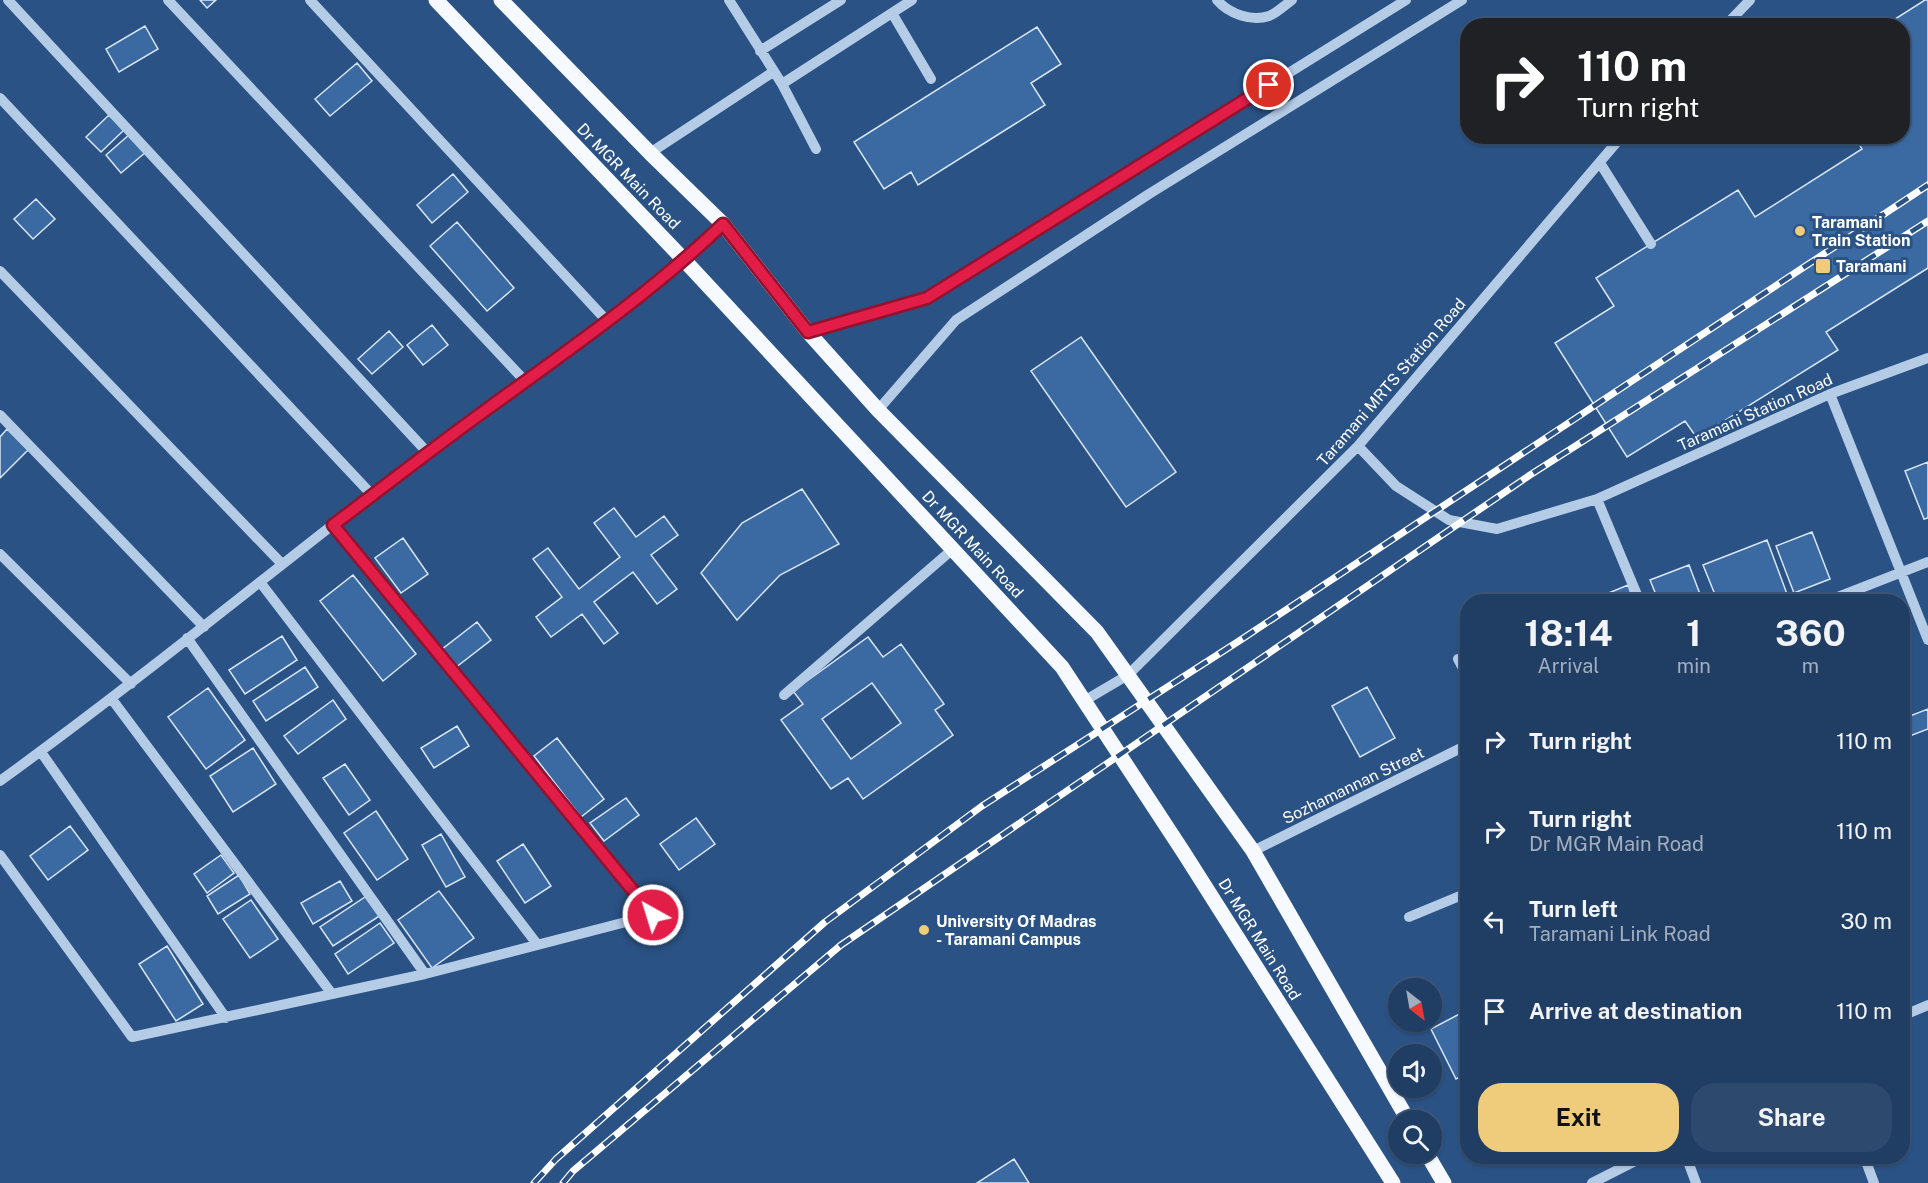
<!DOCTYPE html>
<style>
body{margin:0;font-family:"Public Sans",sans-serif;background:#2d496d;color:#f1f3f6;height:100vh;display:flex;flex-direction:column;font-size:22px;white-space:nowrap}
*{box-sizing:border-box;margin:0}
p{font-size:20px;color:#a2aebf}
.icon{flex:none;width:33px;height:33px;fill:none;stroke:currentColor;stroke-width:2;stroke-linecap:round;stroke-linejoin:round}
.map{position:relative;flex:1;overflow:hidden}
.details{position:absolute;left:1460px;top:594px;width:450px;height:570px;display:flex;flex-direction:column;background:#203e64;border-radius:24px;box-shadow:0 2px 4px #0004,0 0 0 2px #3d5778}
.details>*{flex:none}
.banner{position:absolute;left:1460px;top:18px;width:450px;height:126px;border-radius:24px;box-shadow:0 2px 4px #0004,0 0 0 2px #3d5778;background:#202124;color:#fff;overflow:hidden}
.needle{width:39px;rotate:149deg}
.fabs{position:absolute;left:1388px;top:978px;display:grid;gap:12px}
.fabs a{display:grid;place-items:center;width:54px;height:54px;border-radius:50%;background:#203e64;box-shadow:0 2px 4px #0004,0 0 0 2px #3d5778;font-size:30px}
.pin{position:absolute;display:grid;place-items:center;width:51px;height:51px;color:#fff;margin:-26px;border:3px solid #fff;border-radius:50%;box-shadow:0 2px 6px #0007}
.me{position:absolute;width:66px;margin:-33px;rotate:321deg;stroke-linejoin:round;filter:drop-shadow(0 0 4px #0008)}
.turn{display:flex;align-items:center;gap:21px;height:126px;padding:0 18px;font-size:27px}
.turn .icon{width:78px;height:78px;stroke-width:2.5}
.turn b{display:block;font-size:42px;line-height:51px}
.eta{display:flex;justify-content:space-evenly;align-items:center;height:102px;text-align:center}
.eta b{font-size:36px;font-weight:700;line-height:42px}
.button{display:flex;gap:12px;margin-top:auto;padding:12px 18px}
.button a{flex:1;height:69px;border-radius:24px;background:#eecc7c;color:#111;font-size:24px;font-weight:700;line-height:69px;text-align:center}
.button a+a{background:#2d496d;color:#f1f3f6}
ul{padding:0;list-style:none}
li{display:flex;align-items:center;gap:18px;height:90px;padding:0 18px}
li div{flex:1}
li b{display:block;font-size:22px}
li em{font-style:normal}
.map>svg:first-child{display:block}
</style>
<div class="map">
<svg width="1928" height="1183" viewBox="0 0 1928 1183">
<rect width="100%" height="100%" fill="#2a5285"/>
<path fill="#3b69a1" stroke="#d8e6f6" stroke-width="1.5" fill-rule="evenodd" d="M200,0H216L207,8Z
M1925,0H1928V268L1826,332L1838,350L1697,438L1685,421L1627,457L1555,343L1614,306L1596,278L1738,190L1755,217L1862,149L1854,136H1902V26H1884Z
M145,26L158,49L119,72L106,49Z
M1037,27L1061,64L1031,83L1045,105L918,185L911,172L884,189L854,142Z
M357,63L372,81L330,116L315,99Z
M109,115L124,130L101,152L86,137Z
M130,134L146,152L121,173L106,155Z
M453,174L468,192L432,223L417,205Z
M36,199L55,219L33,239L14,219Z
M457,222L514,288L487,311L430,246Z
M432,325L448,345L423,365L407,345Z
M389,331L403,347L372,374L358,359Z
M1081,337L1176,472L1126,507L1031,371Z
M7,429L28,450L0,478V437Z
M1928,462V518L1924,519L1905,471Z
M802,489L839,544L780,575L737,620L701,573L742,523Z
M614,508L636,537L664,516L678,535L651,555L677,589L657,604L633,572L594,602L618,633L604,644L582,614L551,637L536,617L562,597L533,559L548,548L579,589L620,557L594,523Z
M1812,532L1830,579L1794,593L1776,546Z
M403,538L428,574L401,593L375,558Z
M1767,540L1787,594L1768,602H1718L1703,565Z
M1689,565L1703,602H1659L1650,580Z
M353,575L416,654L383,681L320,601Z
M1628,585L1634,602H1587Z
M477,622L491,640L455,668L441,650Z
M282,636L297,660L245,694L229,670Z
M868,637L883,657L901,644L944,704L935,710L953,735L863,799L848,778L831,789L781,720L803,704L793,691ZM872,683L901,723L851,759L822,719Z
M305,667L318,687L266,721L253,701Z
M1367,687L1395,738L1360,757L1332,706Z
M208,688L245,740L206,769L168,717Z
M333,700L346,719L298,754L284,736Z
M1928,709V729L1902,739V719Z
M457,726L469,746L434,768L421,748Z
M557,738L604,799L581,817L534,756Z
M253,748L276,784L233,812L210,776Z
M345,764L370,800L349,815L323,778Z
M626,798L639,815L604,841L590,823Z
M376,811L408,859L377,880L344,833Z
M696,818L715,844L679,870L660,844Z
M70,826L88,850L48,880L30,856Z
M441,834L465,877L446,887L422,845Z
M523,844L551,886L525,903L497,861Z
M221,855L234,873L207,893L194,874Z
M239,875L250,894L218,914L207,896Z
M340,881L352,901L313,924L301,903Z
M439,891L474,938L432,968L398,920Z
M368,895L381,915L333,946L320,927Z
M251,900L278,939L250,958L223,919Z
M380,923L394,943L348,974L335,954Z
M167,946L203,1004L176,1021L139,964Z
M1467,1010V1073L1456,1079L1431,1029Z
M1014,1159L1029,1183H977Z"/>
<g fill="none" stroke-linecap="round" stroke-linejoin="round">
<path stroke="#b5cce7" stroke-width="10" d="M8,0L427,452
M168,0L525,381
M310,0L607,321
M729,0L782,84L816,149
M1217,0C1229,14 1252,22 1269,16C1277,13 1285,5 1292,0
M892,13L931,79
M1725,26L1750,0
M760,51L841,0
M782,84L912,0
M0,98L372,495
M650,153L773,72
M1600,163L1651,244
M0,271L282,564
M808,332L927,298L1406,0
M1830,394L1928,640
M878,410L956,320L1149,194L1462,0
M0,415L204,627
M1358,446L1396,486L1449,520L1497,529L1597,499L1830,394L1928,358
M1597,499L1640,602
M0,554L131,684
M260,582L537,944
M1825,602L1928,562
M187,638L425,974
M1458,659L1467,676
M784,695L953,549
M111,698L332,994
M1084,701L1128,675L1358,446L1622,136
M41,752L226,1018
M0,781C145,676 283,562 425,453C525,376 632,311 723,224
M1253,851L1467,745
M0,855L132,1037L425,974L653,915L333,525
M1409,917L1467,893
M1902,1016L1928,1005
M1686,1156L1696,1183
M1864,1156L1874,1183
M1592,1183L1645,1156"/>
<path stroke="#f6f9fe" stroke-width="15" d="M436,0L685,261L1062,667L1184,853L1393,1183
M501,0L650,153L723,224L808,332L878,410L1097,632L1253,851L1408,1120
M1427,1154L1444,1183"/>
<g stroke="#fff" stroke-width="7">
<path id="rail" d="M534,1183L556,1159L825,922L982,806L1239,641L1928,185
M563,1183L573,1171L841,945L1530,475L1928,221"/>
</g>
<use href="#rail" stroke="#2a5285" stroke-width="4.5" stroke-dasharray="14" stroke-linecap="butt"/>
</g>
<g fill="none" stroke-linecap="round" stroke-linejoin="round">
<g stroke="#92132f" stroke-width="15">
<path id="route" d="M653,915L333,525C385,486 437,445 490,407C570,349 652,292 723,224L808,332L927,298L1269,85"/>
</g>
<use href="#route" stroke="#e11d48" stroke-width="10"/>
</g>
<g fill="#eecc7c" stroke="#2a5285" stroke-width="2">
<circle cx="1800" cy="231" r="6"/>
<rect x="1815" y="258" width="16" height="16" rx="3"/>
<circle cx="924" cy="930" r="6"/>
</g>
<g text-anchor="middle" stroke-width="6" stroke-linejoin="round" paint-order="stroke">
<g font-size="16" fill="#fff" stroke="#2a5285">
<text transform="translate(629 176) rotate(46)" y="6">Dr MGR Main Road</text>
<text transform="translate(1391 382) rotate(-49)" y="6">Taramani MRTS Station Road</text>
<text transform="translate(1755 412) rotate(-24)" y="6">Taramani Station Road</text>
<text transform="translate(973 544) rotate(47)" y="6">Dr MGR Main Road</text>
<text transform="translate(1353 785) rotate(-26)" y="6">Sozhamannan Street</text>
<text transform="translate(1260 939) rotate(58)" y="6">Dr MGR Main Road</text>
</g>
<g font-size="16" font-weight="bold" fill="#fff" stroke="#2a5285" text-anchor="start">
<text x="1812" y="228">Taramani<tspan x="1812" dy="18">Train Station</tspan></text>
<text x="1836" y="272">Taramani</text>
<text x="936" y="927">University Of Madras<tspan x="936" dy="18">- Taramani Campus</tspan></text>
</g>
</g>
</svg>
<div class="fabs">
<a><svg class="needle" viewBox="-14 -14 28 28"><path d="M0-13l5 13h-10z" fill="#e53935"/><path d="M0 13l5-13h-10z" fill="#a2aebf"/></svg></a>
<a><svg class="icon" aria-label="sound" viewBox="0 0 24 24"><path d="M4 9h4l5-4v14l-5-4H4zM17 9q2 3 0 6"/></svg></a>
<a><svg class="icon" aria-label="search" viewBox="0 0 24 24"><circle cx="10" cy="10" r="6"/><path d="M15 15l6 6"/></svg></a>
</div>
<div class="pin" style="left:1269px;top:85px;background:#d93025"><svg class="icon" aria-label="arrive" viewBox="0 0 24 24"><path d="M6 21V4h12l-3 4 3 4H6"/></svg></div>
<svg class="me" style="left:653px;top:915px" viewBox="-20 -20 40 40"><circle r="17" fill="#e11d48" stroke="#fff" stroke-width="3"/><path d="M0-11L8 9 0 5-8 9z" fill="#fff"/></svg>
<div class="banner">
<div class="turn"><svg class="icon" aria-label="right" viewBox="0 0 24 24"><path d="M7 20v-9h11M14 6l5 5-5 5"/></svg><div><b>110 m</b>Turn right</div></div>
</div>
<section class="details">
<div class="eta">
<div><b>18:14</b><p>Arrival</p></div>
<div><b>1</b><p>min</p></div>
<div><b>360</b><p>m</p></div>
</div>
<ul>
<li><svg class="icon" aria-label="right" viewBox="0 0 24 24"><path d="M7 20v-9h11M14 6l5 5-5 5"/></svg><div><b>Turn right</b></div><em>110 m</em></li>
<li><svg class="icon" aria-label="right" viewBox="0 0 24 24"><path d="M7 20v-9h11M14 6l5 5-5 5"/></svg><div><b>Turn right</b><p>Dr MGR Main Road</p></div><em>110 m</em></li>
<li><svg class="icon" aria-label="left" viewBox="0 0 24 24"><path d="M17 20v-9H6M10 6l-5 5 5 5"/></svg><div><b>Turn left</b><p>Taramani Link Road</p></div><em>30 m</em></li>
<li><svg class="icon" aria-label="arrive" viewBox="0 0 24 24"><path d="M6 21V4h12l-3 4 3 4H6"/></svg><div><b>Arrive at destination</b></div><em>110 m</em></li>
</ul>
<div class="button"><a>Exit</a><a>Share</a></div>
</section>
</div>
